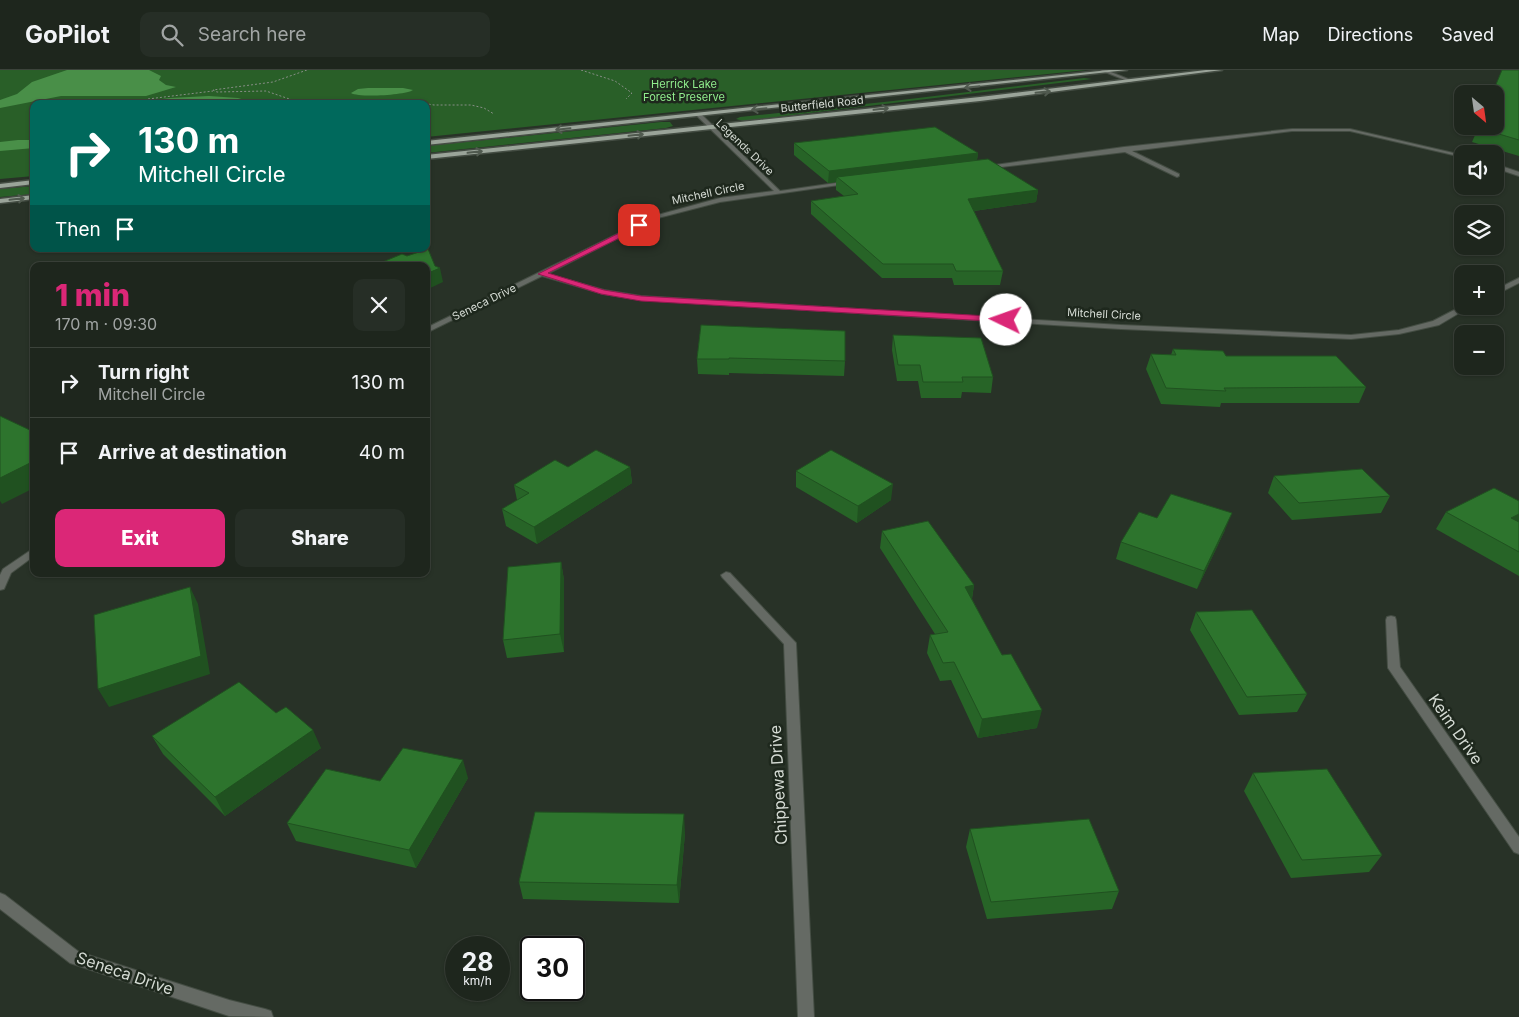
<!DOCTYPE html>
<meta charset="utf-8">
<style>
body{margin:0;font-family:Inter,sans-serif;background:#262e26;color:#f1f3f6;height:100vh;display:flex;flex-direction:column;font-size:19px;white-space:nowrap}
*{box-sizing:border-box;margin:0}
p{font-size:16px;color:#a1a5a4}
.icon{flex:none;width:28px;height:28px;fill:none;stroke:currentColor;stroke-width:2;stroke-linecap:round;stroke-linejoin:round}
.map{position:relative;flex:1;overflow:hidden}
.side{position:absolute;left:30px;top:192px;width:400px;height:315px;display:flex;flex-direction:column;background:#1e261d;border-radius:10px;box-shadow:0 1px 4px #0004,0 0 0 1px #3c433b}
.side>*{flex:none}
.guide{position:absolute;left:30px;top:30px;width:400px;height:152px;border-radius:10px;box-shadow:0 1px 4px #0004,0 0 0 1px #3c433b;background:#00695c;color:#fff;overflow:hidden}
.needle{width:32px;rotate:151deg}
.fabs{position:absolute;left:1454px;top:15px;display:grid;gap:10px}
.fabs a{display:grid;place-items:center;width:50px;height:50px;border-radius:10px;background:#1e261d;box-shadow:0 1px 4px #0004,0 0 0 1px #3c433b;font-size:25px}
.speed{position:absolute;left:445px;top:866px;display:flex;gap:10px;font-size:25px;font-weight:700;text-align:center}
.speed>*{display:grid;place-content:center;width:65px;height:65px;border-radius:50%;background:#1e261d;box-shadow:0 1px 4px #0004,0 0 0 1px #3c433b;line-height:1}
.speed small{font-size:12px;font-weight:400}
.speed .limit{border:2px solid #111;border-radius:8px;background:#fff;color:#111}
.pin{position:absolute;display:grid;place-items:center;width:42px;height:42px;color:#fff;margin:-21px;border-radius:10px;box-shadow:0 2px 8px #0006}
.me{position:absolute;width:55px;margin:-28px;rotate:273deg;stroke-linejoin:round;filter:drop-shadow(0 0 4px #0008)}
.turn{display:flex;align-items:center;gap:18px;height:105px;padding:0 25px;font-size:22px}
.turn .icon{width:65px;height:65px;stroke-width:2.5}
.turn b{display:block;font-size:35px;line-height:42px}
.then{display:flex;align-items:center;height:48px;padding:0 25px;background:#0003;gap:10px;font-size:19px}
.round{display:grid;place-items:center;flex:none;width:52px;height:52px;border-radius:10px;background:#262e26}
.headline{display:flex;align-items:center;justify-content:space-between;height:85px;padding:0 25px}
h1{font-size:30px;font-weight:800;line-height:38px;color:#db2777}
.primary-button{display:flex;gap:10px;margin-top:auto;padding:10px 25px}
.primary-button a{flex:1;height:58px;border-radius:10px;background:#db2777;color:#fff;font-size:20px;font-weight:800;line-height:58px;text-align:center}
.primary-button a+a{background:#262e26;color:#f1f3f6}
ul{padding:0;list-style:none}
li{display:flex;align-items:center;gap:15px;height:70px;padding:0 25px;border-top:1px solid #3c433b}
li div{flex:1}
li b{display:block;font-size:19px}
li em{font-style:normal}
header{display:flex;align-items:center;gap:30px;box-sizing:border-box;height:70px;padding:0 25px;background:#1e261d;border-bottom:1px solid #3c433b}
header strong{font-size:24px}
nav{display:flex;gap:28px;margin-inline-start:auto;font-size:18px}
.search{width:350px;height:45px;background:#262e26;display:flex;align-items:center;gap:12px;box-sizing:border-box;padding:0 18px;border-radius:10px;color:#a1a5a4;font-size:19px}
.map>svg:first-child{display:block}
</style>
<header>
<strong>GoPilot</strong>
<div class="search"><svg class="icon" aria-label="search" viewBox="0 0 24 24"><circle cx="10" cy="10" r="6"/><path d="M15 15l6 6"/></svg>Search here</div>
<nav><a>Map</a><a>Directions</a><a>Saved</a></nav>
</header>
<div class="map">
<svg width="1519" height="947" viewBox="0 0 1519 947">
<rect width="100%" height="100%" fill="#283227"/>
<path fill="#295f28" d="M0,0H1087L426,67V34H34V106L0,109Z
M1084,8L1092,9L743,51L736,49L740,47L893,31Z
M661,52H670L673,56L666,58L426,83V76Z
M34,116V124L0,127V119Z"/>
<path fill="#498f48" d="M67,0H149L161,6L159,10L166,15L176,17L146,26H61L0,38V30L17,24L32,12Z
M368,18H403L413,20C406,25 359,28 351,23L358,19Z
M209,26L238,28L259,34H156L162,29L170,28Z
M18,70H34V78L0,81V72Z"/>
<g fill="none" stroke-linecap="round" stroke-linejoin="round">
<g stroke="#444d43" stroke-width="2">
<path id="lane" d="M1100,0H1106L1133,11L1130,12Z"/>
</g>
<g stroke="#444d43" stroke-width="2">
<path id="street" d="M697,44H701L780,121L850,111L853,113L720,132L658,148L547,204L604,220L641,226L1121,255L1351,265L1399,260L1433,251L1462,236H1471L1439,255L1399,264L1351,269L1121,259L641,230L603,224L542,206L426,263V258L654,146L720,128L774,121L697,46Z
M1292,59H1350L1462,85V87L1350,61H1292L1132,81L1179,104V106L1177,107L1125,82L984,99L981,97L1124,77Z
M1495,94L1519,102V106L1495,98Z
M1519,208V213L1495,225V220Z
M34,478V486L11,503L4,519L0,520V505L3,499Z
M726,502L730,503L796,573L814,947H798L784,574L722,507L721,505Z
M1391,546L1395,547L1396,550L1400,597L1519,767V784L1514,782L1388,598L1386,550L1387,547Z
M0,823L5,825L79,882L229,930L265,939L271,941L273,947L229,946L70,893L0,839Z"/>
</g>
<g stroke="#444d43" stroke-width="3">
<path id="primary" d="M1109,0H1127L426,75V71Z
M1206,0H1222L980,31L426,89V85L980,27Z
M34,110V114L0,118V114Z
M34,125V129L0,133V129Z"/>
</g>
<path stroke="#868e85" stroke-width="1" stroke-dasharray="2 2" stroke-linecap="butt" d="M581,0L615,11L632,23L626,29
M148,29L213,21
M304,34L266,21L217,22L213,20L273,12L307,0
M369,34L408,31L434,35H471L484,38L494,44"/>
<use href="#lane" fill="#656a64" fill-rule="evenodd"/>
<use href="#street" fill="#656a64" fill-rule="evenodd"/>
<use href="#primary" fill="#9aa499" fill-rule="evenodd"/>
</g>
<path fill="#276427" d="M1502,0H1519V86L1472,72L1479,56H1495V24H1492Z
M794,73L978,83L977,90L1038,120L1036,132L974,141L1003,201L1000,215H954L952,208H882L811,144V131L844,126L836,120V112L828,113L794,85Z
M701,255L845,291L844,306L729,303V305L698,304L697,289Z
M893,265L993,307L991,323L962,322L961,328H921L918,311H897L892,280Z
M1173,279L1226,286L1366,317L1359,333H1221L1220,337L1161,334L1146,299L1151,284L1171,285Z
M568,397H630L632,413L537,474L506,456L502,439L517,430L514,415Z
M796,401L891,430L857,453L796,417Z
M1274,406L1390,426L1381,443L1292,450L1268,423Z
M1519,431V506L1436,459L1446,442Z
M1157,448L1225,460L1197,519L1116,489L1121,472Z
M882,461L974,515L972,529L1037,658L978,668L951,610L940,611L927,583L930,565L935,564L880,478Z
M561,492L564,510V582L507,588L503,570Z
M1196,542L1307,624L1297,642L1239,645L1190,560Z
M276,643L321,678L225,746L163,684L152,666Z
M1253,703L1382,785L1369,802L1291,808L1244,721Z
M468,708L416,798L296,771L287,753L380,711Z
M970,759L1119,821L1112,839L987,849L966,777Z
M685,763L679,833L523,829L519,812Z"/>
<path fill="#205120" d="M978,83L976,95L837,107L836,112L828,113L829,101Z
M1038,120L1036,132L967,142L968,129Z
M440,198L443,212L426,220V204Z
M34,391V418L2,434L0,431V408Z
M630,397L632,413L537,474L534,457Z
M893,414L891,430L857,453L858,436Z
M1232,443L1225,460L1197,519L1204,501Z
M1519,444V455L1511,448Z
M561,492L564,510V582L560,564Z
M974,515L971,533L965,517Z
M190,517L198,534L210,604L109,637L98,619Z
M1042,640L1037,658L978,668L982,649Z
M313,660L321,678L225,746L215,727Z
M463,690L468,708L416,798L409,780Z
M684,744L685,763L679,833L677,815Z"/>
<path fill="#2d742d" stroke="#205120" d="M1502,0H1519V70L1479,58V56H1495V24H1492Z
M935,57L978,83L829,101L794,73Z
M988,89L1038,120L968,129L1003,201H956L953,194H883L811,131L858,124L837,107Z
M428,179L435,196L440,198L426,204V196H373L402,184L407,186Z
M701,255L845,261V291L729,288V289H697Z
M893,265L981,268L993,307H962L963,312H923L920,295H898Z
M1173,279L1223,281L1226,286H1336L1366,317L1224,318L1226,321L1166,318L1151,284L1176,285Z
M0,346L34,362V391L0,408Z
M596,380L630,397L534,457L502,439L529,423L514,415L555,390L568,397Z
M831,380L893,414L858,436L796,401Z
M1362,399L1390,426L1299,433L1274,406Z
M1494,418L1519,431V444L1511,448L1519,452V482L1446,442Z
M1171,424L1232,443L1204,501L1121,472L1139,442L1157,448Z
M928,451L974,515L965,517L1002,585L1011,584L1042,640L982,649L954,592L943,593L930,565L948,562L882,461Z
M561,492L560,564L503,570L508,497Z
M190,517L201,586L98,619L94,545Z
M1252,540L1307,624L1247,627L1196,542Z
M239,612L276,643L286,637L313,660L215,727L152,666Z
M403,678L463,690L409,780L287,753L326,699L380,711Z
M1327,699L1382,785L1302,790L1253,703Z
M535,742L684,744L677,815L519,812Z
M1089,749L1119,821L991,832L970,759Z"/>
<defs><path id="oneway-shaft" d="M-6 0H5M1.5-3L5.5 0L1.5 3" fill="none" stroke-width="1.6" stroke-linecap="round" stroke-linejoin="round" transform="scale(1.25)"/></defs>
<g stroke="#505a4f">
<use href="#oneway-shaft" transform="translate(972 17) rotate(174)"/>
<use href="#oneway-shaft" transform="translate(1043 22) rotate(-6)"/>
<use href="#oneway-shaft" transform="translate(759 39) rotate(174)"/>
<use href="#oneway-shaft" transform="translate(881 39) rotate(-6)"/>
<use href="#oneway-shaft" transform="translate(563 59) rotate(174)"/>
<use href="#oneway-shaft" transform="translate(636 65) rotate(-6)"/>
<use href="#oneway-shaft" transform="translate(475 82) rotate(-6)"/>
<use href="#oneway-shaft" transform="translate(17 129) rotate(-6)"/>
</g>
<path fill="#db2777" stroke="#8e194d" d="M639,153L642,154V157L548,203L604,220L641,226L1006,247L1010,250L1006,252L641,231L601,224L538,204Z"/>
<g text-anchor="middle" stroke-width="5" stroke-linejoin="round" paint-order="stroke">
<g font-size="11" fill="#91ee8e" stroke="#1e281d">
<text x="684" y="18">Herrick Lake<tspan x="684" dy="13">Forest Preserve</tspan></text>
</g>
<g font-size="11" fill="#d5dbd4" stroke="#1e281d">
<text transform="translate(822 34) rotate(-6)" y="4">Butterfield Road</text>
<text transform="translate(745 77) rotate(44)" y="4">Legends Drive</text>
<text transform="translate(708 123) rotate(-12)" y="4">Mitchell Circle</text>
<text transform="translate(484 232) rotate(-26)" y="4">Seneca Drive</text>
<text transform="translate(1104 244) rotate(3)" y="4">Mitchell Circle</text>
</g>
<g font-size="16" fill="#d5dbd4" stroke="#1e281d">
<text transform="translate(1456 659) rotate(55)" y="6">Keim Drive</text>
<text transform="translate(778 715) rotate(-93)" y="6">Chippewa Drive</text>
<text transform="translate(125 903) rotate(19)" y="6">Seneca Drive</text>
</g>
</g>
</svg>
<div class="fabs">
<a><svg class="needle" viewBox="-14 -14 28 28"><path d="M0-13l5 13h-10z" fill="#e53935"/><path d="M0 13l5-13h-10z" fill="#a1a5a4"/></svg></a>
<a><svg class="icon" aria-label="sound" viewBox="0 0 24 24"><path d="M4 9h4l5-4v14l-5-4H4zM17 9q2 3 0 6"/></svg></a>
<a><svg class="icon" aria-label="layers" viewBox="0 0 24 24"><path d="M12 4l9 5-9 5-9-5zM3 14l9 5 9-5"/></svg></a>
<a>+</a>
<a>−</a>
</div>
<div class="speed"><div>28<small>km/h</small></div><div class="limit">30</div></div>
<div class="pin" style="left:639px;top:155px;background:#d93025"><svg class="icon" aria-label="arrive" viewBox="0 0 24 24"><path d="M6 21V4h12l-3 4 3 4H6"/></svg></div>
<svg class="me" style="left:1006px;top:250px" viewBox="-20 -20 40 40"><circle r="19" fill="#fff"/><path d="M0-13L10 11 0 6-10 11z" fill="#db2777"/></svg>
<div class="guide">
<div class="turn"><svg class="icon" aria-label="right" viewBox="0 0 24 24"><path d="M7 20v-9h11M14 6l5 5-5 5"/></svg><div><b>130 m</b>Mitchell Circle</div></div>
<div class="then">Then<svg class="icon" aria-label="arrive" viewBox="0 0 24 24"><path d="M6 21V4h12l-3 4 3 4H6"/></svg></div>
</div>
<section class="side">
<div class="headline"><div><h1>1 min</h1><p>170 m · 09:30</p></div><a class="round"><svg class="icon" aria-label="close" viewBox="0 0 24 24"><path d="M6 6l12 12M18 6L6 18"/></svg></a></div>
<ul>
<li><svg class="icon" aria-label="right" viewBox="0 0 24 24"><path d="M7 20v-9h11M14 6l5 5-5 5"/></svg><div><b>Turn right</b><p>Mitchell Circle</p></div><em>130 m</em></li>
<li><svg class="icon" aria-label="arrive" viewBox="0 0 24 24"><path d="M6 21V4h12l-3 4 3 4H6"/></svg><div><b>Arrive at destination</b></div><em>40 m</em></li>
</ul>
<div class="primary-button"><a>Exit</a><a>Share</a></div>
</section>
</div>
